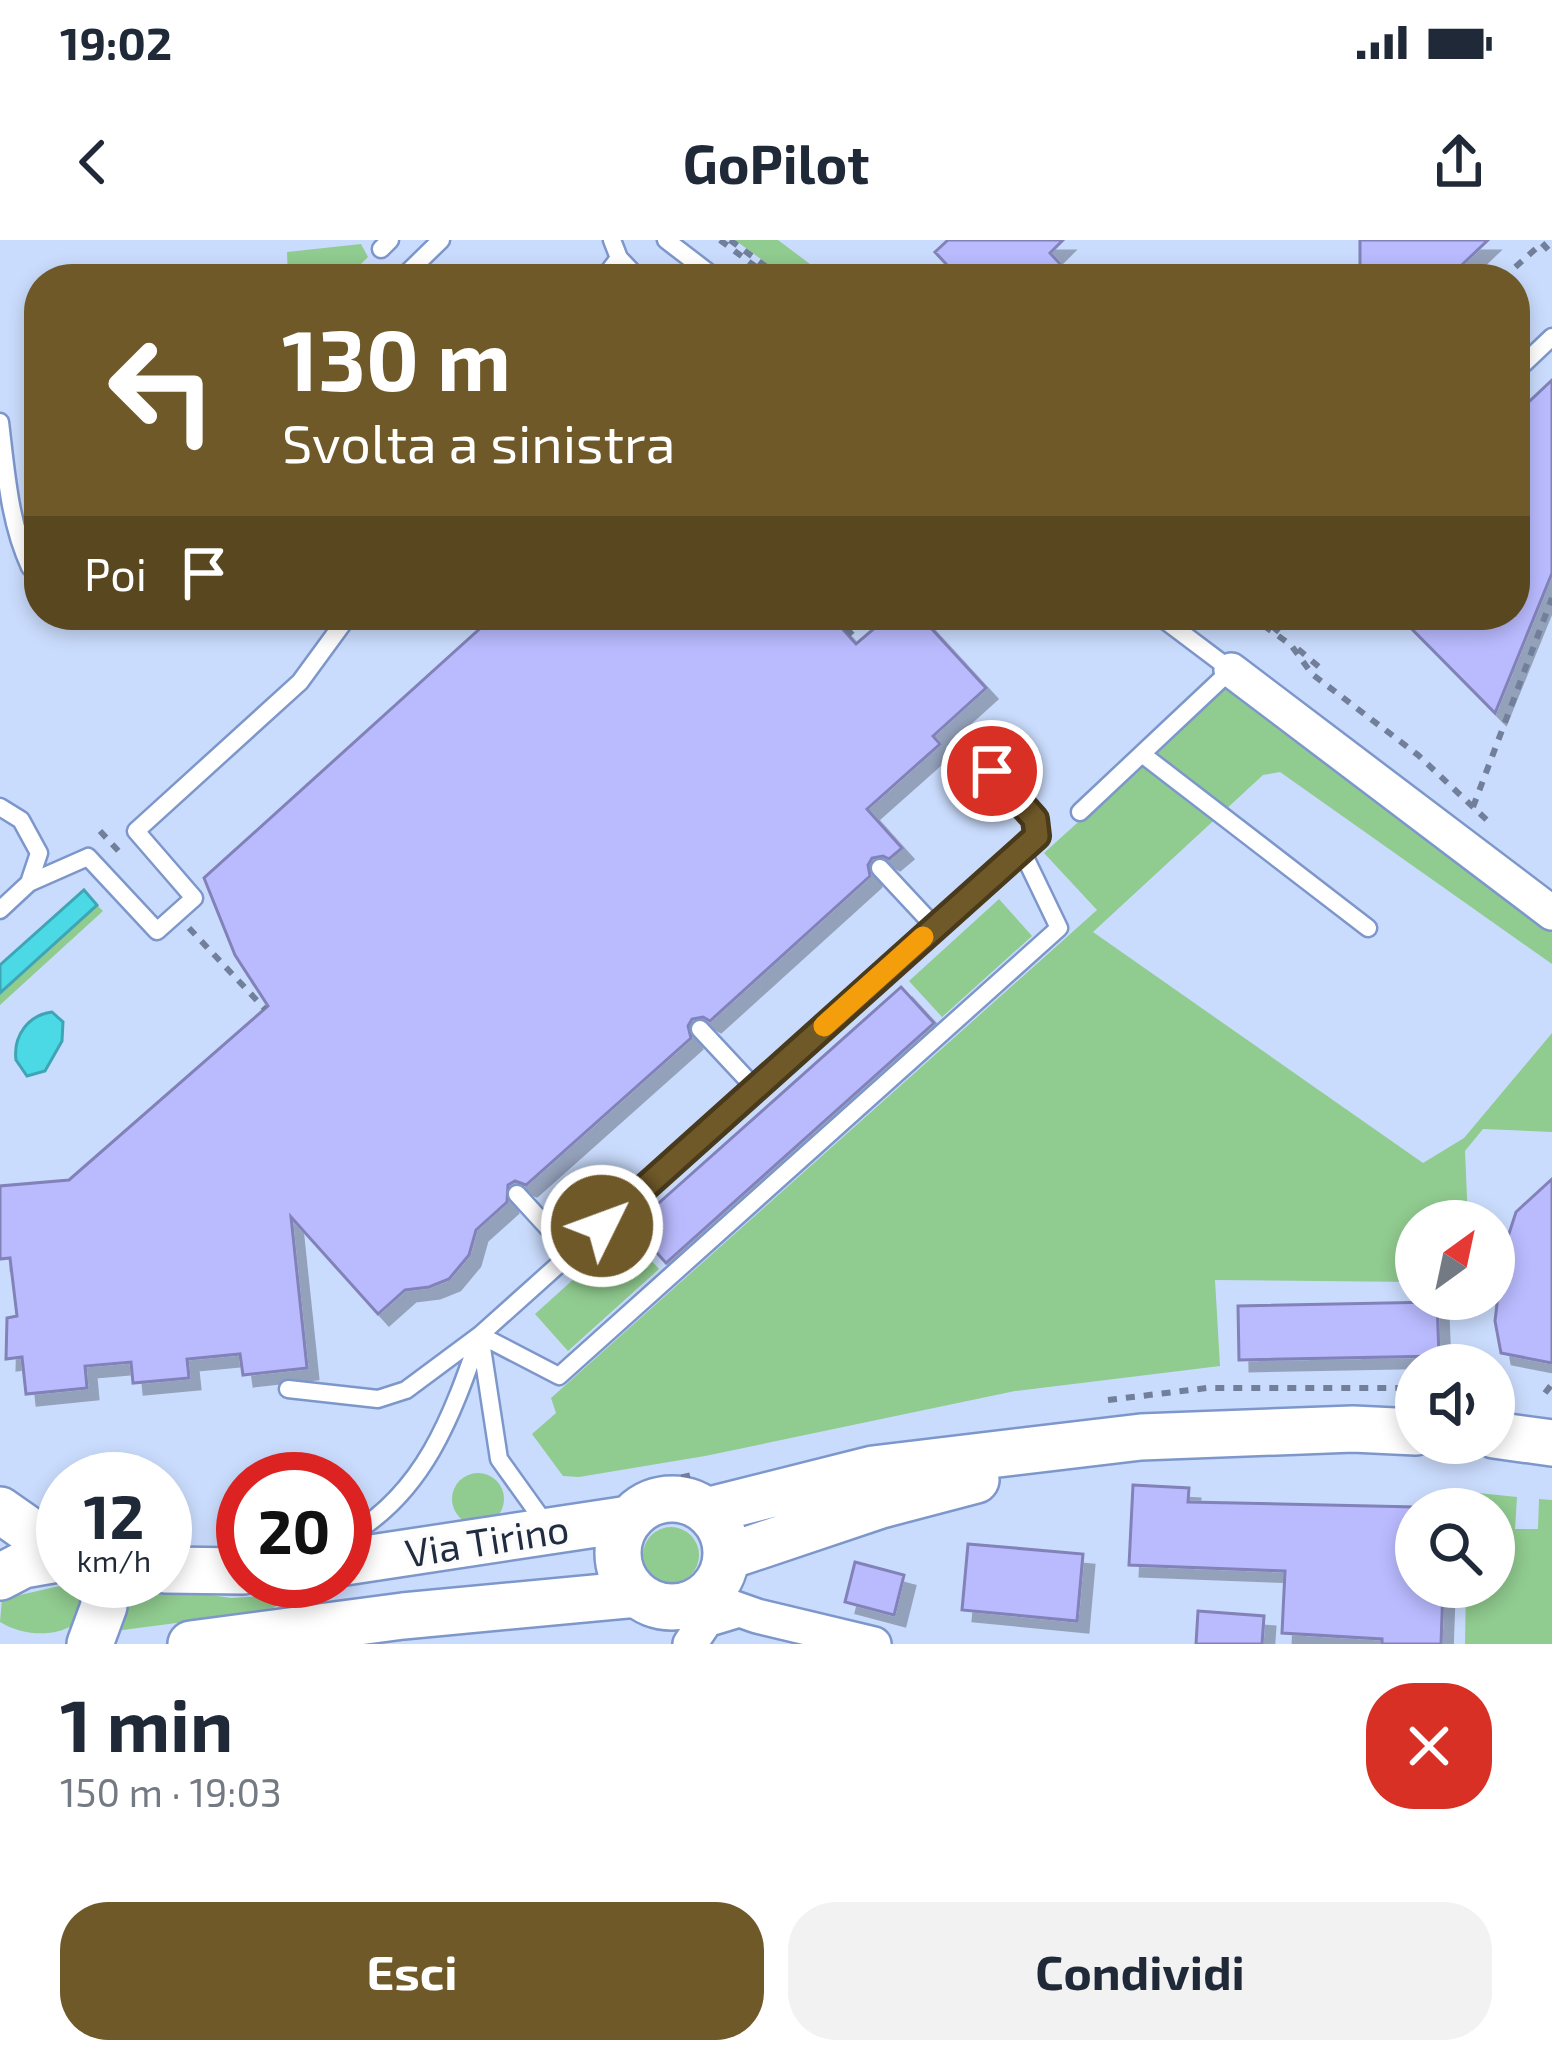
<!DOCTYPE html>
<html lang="it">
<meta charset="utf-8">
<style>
body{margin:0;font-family:"Exo 2",sans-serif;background:#f2f2f3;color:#1f2937;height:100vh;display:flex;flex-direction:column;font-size:45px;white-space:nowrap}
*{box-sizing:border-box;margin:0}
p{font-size:39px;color:#747a83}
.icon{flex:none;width:66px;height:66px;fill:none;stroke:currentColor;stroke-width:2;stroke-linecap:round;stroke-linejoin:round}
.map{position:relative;height:1404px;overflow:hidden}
.panel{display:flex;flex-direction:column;background:#fff;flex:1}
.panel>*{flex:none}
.top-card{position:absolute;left:24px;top:24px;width:1506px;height:366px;border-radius:48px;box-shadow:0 6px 18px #0003;background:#705929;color:#fff;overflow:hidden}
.needle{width:78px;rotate:33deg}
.buttons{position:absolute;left:1395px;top:960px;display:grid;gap:24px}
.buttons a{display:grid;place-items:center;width:120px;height:120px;border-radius:50%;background:#fff;box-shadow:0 6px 18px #0003;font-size:60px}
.speed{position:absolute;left:36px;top:1212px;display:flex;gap:24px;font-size:60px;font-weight:700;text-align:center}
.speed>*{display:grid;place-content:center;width:156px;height:156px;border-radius:50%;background:#fff;box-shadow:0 6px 18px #0003;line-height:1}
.speed small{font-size:30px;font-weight:400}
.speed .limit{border:18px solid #d22;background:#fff;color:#111}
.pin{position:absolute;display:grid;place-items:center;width:102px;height:102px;color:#fff;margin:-51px;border:6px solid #fff;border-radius:50%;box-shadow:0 3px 12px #0007}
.me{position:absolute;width:132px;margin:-66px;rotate:48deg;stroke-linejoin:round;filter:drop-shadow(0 0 9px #0008)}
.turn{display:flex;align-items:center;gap:42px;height:252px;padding:0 60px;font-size:54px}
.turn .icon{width:156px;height:156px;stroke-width:2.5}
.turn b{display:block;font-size:84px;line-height:102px}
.then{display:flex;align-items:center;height:114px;padding:0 60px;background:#0003;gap:24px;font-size:45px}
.round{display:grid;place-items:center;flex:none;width:126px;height:126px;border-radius:48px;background:#f2f2f3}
.headline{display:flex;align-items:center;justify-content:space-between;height:204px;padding:0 60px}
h1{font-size:72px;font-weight:700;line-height:90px}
.cta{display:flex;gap:24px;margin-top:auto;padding:24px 60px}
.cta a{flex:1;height:138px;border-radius:48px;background:#705929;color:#fff;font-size:48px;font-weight:700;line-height:138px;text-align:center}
.cta a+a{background:#f2f2f3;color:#1f2937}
.status{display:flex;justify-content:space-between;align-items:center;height:84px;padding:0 60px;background:#fff;direction:ltr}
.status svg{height:33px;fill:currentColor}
header{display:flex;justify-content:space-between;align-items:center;height:156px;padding:0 60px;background:#fff;font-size:54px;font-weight:700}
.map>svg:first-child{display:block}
</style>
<div class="status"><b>19:02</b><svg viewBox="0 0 49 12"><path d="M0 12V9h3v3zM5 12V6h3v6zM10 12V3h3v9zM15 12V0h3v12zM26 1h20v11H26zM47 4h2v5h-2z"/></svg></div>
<header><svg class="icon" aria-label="back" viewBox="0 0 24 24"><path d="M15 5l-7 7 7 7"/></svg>GoPilot<svg class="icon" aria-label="share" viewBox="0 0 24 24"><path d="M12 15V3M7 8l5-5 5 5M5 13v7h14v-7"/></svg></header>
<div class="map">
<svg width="1552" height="1404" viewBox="0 0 1552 1404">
<defs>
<filter id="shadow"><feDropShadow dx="11" dy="11" stdDeviation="0" flood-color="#0004"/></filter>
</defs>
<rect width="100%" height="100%" fill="#cadcfd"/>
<path fill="#90cb8f" d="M735,0H778L830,39H788Z
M361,4L368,17L346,39H323L315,31L304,39H288L287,12Z
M1247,429L1552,675V724L1280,532L1263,535L1093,692L1423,923L1464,898L1552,793V892L1483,889L1465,911L1468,981H1416V1042L1215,1040L1220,1126L1015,1151L705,1216L579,1237L563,1236L532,1194L556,1173L551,1158L1097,670L1044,613Z
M999,659L1032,696L942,777L909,741Z
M97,665L103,671L0,765V753Z
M626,992L659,1029L568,1111L535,1074Z
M452 1259a26 26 0 1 1 52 0a26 26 0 1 1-52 0Z
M1469,1252L1517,1257L1515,1289H1538L1539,1259L1552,1260V1404H1465L1466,1347H1494V1269H1468Z
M643 1315a28 28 0 1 1 56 0a28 28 0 1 1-56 0Z
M82,1341C102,1396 35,1404 0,1382L2,1359Z
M116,1341L231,1358L285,1355L275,1367L260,1372L100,1393Z"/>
<path fill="#4cd9e6" stroke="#3fa5b4" stroke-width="3" d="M84,650L97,665L0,753V725Z
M52,772L63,782L62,801L45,831L27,836L16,820C13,796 28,775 52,772Z"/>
<path fill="#babbff" stroke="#8282b9" stroke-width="3" filter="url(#shadow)" d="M948,0H1063L1050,13L1062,26L1048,39H960L935,12Z
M1360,0H1488L1447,39H1360Z
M1552,140V333L1495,473L1398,375H1515V175Z
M495,375H830L856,404L890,375H919L986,448L933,496L940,504L867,569L902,608L889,619L883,616L872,618L868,625L870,636L710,781L703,777L692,779L688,786L691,798L526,945L515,941L508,945L507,962L476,990L469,1015L449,1039L429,1047L405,1050L378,1074L291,977L307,1128L243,1135L240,1114L187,1119L189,1138L133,1143L131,1122L85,1126L87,1148L26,1154L22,1117L6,1119L7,1078L17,1076L10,1018L0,1019V946L69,940L268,766L235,715L204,638Z
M901,747L934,783L666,1023L633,986Z
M1552,939V1123L1501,1113L1495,1081L1503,1012L1516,972Z
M1437,1062L1439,1116L1239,1120L1238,1066Z
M1133,1245L1189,1248L1188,1262L1416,1267V1347H1443L1441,1404H1382V1399L1282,1393L1285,1331L1129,1325Z
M968,1304L1083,1314L1077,1381L962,1370Z
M855,1322L904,1335L894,1375L845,1362Z
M1198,1371L1264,1376L1262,1404H1196Z"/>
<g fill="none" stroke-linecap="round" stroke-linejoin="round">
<g stroke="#7d97cb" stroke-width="21">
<path id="lane" d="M612,0L619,18L639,39
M666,0L717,39
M381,9L390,0
M401,39L441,0
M603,39L619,18
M1515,132L1552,97
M0,182C6,231 9,282 30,327L39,331
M1142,514L1368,688
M0,567L21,580L39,613L29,643L0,670
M1080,572L1231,430L1158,375
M880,628L935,687
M29,643L88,617L157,691L194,658L136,591L300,442L349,375
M700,789L755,848
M517,954L571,1013
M480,1095L559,1136L1059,688L1021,609
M288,1149L378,1159L406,1150L480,1095L1037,596L1035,579L970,507
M345,1298C424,1255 452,1176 480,1095L499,1219L547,1286"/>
</g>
<g stroke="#7d97cb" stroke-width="38">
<path id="street" d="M1231,430L1552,673
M703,1357L757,1376L874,1404
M690,1404L706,1380L739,1370"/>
</g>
<g stroke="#7d97cb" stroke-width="50">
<path id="secondary" d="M1494,1195L1552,1203
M618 1313a54 54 0 1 1 108 0a54 54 0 1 1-108 0Z
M0,1270L63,1314
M706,1271L873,1229L1141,1197L1353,1189L1416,1192
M726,1317L881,1265L976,1240
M345,1322L629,1279
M165,1330L243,1331
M0,1337L23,1325L63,1318
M90,1404L104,1366L103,1341
M191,1404L403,1376L637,1354"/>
</g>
<path stroke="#717f9a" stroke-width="6" stroke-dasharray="9 9" stroke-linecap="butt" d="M720,0L772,39
M730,0L783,39
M1502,39L1542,3L1552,14
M834,375L859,402
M1249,375L1291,405L1312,434L1418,515L1491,584
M1259,375L1279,392
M1298,409L1325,432
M1473,567L1552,358
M100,591L124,617
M189,688L265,769
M1545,1153L1552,1144
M1108,1160L1207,1148H1416
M646,1245L692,1235"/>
<use href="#lane" stroke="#fff" stroke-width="16"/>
<use href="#street" stroke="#fff" stroke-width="33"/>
<use href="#secondary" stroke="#fff" stroke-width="45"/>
</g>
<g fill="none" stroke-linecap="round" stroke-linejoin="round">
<g stroke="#493a1b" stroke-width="30">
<path id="route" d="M602,986L1037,596L1035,579L992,531"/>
</g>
<use href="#route" stroke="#705929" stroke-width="21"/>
<path stroke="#f59e0b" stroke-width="21" d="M824,786L923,697"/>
</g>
<g text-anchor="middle" stroke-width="9" stroke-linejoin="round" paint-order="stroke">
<g font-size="39" fill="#212c41" stroke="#fcfcfc">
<text transform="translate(487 1301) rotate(-9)" y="14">Via Tirino</text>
</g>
</g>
</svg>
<div class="buttons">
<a><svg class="needle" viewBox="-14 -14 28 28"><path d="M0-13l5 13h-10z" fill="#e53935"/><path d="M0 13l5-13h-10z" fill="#747a83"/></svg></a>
<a><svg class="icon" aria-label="sound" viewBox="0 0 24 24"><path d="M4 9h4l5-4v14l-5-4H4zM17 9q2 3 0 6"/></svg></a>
<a><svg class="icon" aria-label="search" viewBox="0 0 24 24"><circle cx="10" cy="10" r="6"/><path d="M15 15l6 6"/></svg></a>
</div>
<div class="speed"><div>12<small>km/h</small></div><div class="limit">20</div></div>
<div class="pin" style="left:992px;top:531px;background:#d93025"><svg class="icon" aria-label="arrive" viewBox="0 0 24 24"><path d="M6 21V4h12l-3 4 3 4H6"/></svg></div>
<svg class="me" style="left:602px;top:986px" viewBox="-20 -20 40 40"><circle r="17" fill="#705929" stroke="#fff" stroke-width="3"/><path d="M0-11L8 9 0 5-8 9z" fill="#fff"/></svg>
<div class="top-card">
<div class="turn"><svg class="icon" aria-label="left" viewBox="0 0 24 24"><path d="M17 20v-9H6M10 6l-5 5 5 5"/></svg><div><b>130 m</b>Svolta a sinistra</div></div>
<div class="then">Poi<svg class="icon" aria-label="arrive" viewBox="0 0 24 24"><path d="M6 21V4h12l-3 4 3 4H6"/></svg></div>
</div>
</div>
<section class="panel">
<div class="headline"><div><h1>1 min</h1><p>150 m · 19:03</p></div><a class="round" style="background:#d93025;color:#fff"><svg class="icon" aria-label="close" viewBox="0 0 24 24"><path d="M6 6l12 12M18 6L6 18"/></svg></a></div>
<div class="cta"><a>Esci</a><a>Condividi</a></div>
</section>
